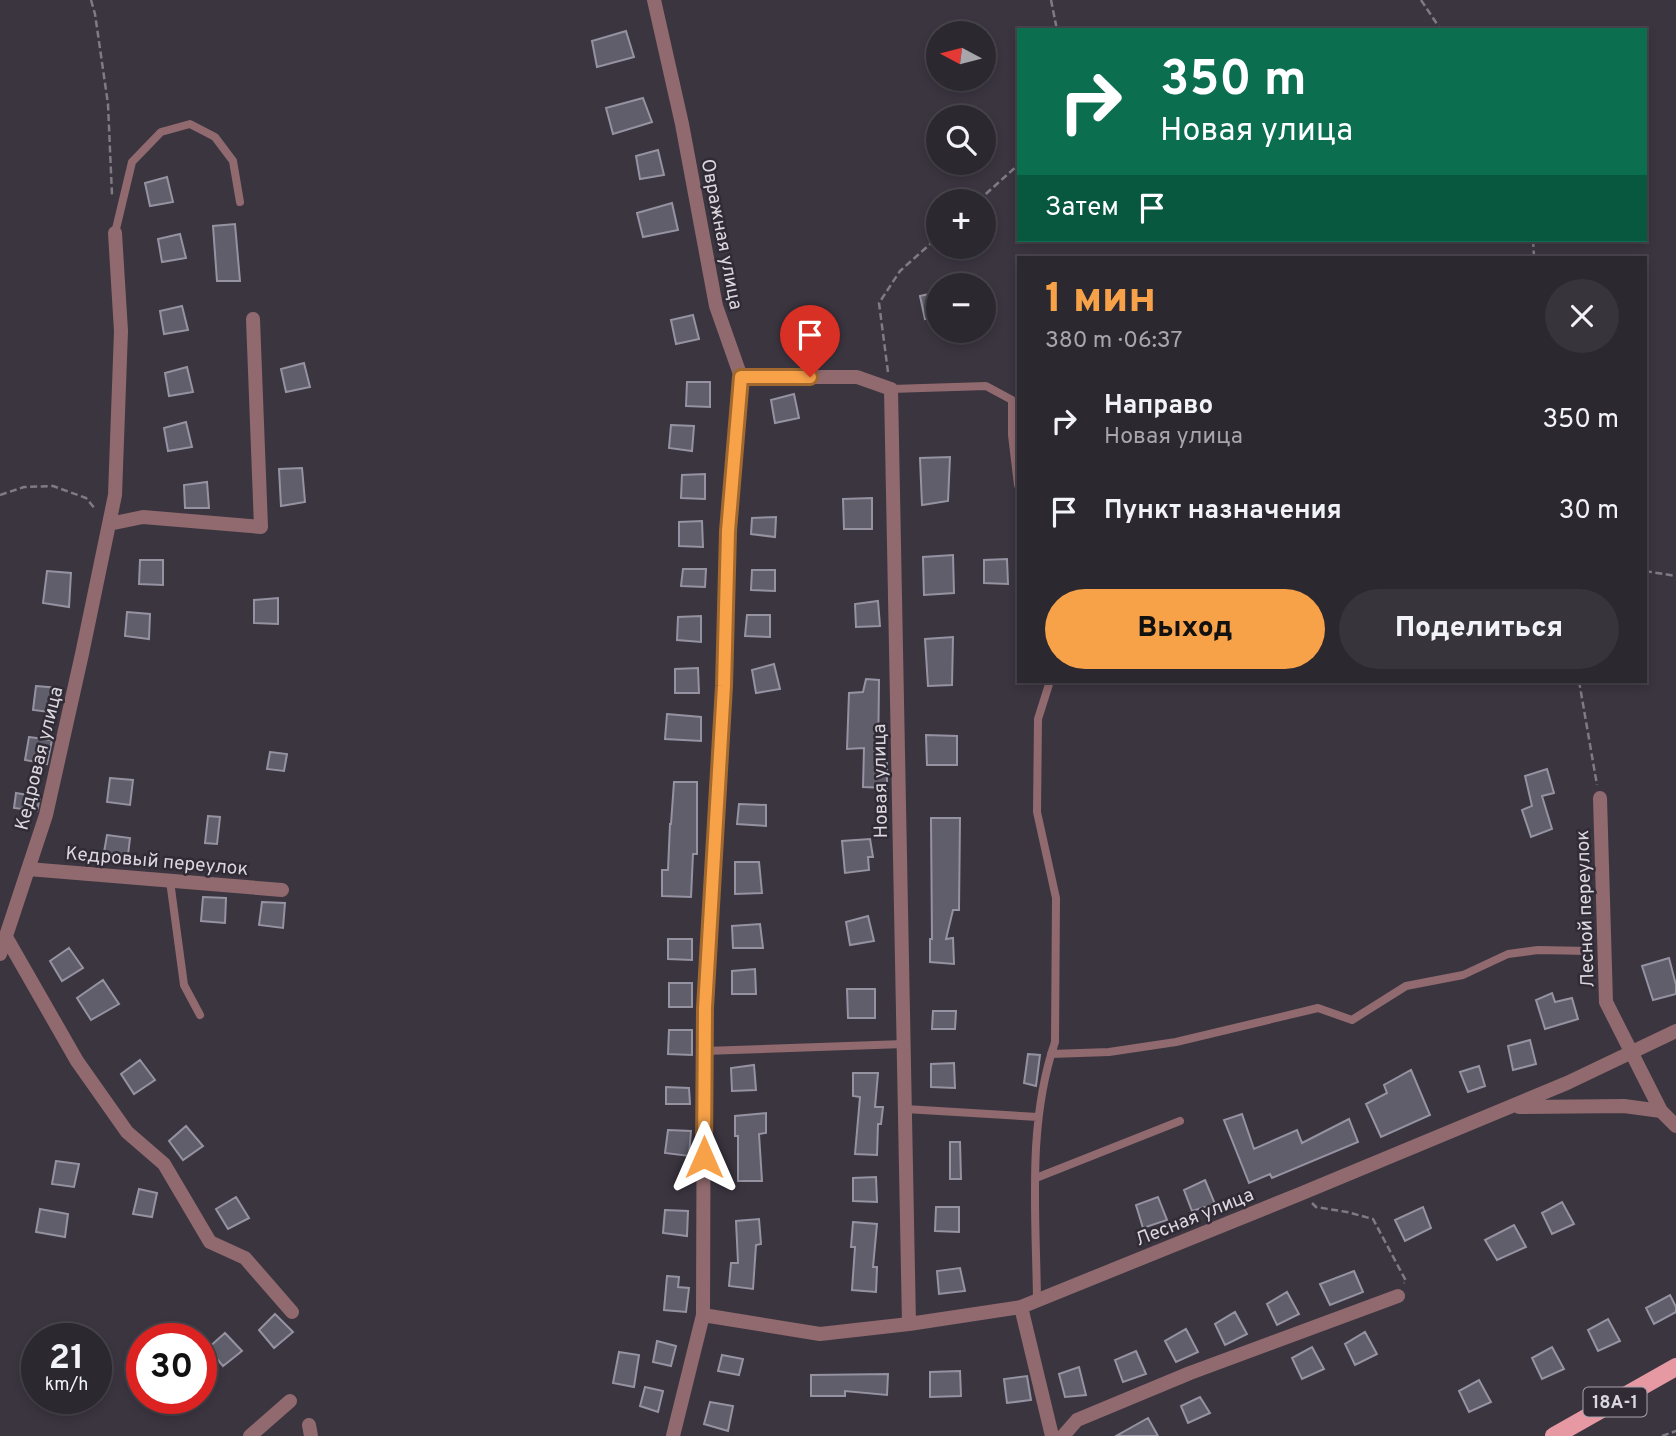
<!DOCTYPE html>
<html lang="ru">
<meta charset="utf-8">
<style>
body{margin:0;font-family:Overpass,sans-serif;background:#38343c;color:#f1f3f6;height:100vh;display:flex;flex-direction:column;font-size:26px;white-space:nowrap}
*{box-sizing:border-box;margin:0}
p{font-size:23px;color:#a6a6ab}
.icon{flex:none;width:38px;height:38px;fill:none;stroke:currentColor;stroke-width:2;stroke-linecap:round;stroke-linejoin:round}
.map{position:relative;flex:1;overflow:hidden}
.panel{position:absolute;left:1017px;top:256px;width:630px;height:427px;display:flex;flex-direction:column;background:#2c2830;border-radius:0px;box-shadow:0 4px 10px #0003,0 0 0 2px #48444c}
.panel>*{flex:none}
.hud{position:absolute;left:1017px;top:28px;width:630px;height:214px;border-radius:0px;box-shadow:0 4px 10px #0003,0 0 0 2px #48444c;background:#0b6e4f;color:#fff;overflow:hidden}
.needle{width:46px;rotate:277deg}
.buttons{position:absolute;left:926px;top:21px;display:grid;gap:14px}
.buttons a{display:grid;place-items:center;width:70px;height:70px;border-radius:50%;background:#2c2830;box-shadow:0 4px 10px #0003,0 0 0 2px #48444c;font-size:35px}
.speed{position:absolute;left:21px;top:1323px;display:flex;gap:14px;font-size:35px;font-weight:700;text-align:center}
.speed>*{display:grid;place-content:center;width:91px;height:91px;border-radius:50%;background:#2c2830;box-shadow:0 4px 10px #0003,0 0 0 2px #48444c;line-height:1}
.speed small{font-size:18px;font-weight:400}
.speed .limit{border:10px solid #d22;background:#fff;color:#111}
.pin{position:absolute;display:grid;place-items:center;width:60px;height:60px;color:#fff;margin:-72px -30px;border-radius:50% 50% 50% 0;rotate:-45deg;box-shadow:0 0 7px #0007}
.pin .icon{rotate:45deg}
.me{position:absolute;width:77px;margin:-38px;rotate:0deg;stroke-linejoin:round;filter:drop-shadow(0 0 5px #0008)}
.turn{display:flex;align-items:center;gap:24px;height:147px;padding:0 28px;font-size:32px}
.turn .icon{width:91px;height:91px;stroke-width:2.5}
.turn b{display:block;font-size:49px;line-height:60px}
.then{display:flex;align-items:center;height:66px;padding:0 28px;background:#0003;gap:14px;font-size:26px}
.round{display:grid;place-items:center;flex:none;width:74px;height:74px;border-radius:37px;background:#38343c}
.headline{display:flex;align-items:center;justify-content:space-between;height:119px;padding:0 28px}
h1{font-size:42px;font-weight:800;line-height:52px;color:#f7a149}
.cta{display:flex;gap:14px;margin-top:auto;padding:14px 28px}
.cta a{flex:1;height:80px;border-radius:42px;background:#f7a149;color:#111;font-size:28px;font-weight:800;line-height:80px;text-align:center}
.cta a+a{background:#38343c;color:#f1f3f6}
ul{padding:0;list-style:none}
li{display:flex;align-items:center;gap:21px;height:91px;padding:0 28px}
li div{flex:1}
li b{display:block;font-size:26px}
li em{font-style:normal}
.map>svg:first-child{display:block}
</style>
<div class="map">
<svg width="1676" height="1436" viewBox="0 0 1676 1436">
<rect width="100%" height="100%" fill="#3b3540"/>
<path fill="#605e6b" stroke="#9592a1" stroke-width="2" d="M626,31L634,57L597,67L592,41Z
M643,98L652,122L613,134L606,108Z
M658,150L664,175L640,179L636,156Z
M167,177L173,202L150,206L145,183Z
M672,203L678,230L643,237L637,213Z
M235,224L240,281H217L213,226Z
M180,234L186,258L162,262L158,239Z
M938,292V317L925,319L920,296Z
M182,306L188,330L164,334L160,311Z
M693,315L699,339L676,344L671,320Z
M304,363L310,387L286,392L281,369Z
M187,367L193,392L169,396L165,373Z
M687,382H710V407L686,406Z
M794,394L799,418L775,423L771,400Z
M186,422L192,447L168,451L164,428Z
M671,425L694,426L692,451L669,448Z
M950,457L948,501L922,505L920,458Z
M302,468L305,502L281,506L279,469Z
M705,474V499L681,498L682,475Z
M207,482L209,508H185L184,485Z
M872,498V529H844L843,499Z
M776,517L775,537L751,534L752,518Z
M702,521L703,547L679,546V522Z
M953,555L954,593L924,595L923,557Z
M1007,559L1008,584L984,583V560Z
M140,560H163V585L139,584Z
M683,569H706L705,587L681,586Z
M752,570H775V591L751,590Z
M47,571L71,573L69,607L43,603Z
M278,598V624L254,623V600Z
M878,601L880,626L856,627L855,604Z
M127,612L150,614L149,639L125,636Z
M747,615H770V637L745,636Z
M701,616V642L677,640L678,617Z
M953,637L952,685L928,686L925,639Z
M774,664L780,689L756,693L752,670Z
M698,668L699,693H675V669Z
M866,679L879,680L878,763H887V788L863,787L864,748L847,749L849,693L863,692Z
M36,686L59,688L57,713L33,710Z
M667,714L701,717V741L665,739Z
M926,735L957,736V765H927Z
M29,737L52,740L47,764L25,760Z
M270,752L287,754L284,771L267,769Z
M1547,769L1554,793L1542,796L1552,829L1531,837L1522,810L1532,806L1525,776Z
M110,778L133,780L130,805L107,802Z
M674,782H697V854H693L691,897L662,896V870H668L670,824H671Z
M16,793L40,797L37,811L14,808Z
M739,804L766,805V826L737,824Z
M208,816L220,817L217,844L205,843Z
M931,818H960L959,910H953L946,939L953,938L954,964L930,962V939H932Z
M107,835L130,838L127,863L103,858Z
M870,839L873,857H868L869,870L845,873L842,841Z
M735,862H759L762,893L735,894Z
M203,897L226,898L225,923L201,921Z
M262,902L285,903L283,928L259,925Z
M868,916L874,941L850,945L846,922Z
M760,924L763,948H733L732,926Z
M668,939H692V960L668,959Z
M69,948L83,968L62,981L50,961Z
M1669,958L1676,985V994L1653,1000L1642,966Z
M755,969L756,994H732V971Z
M103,980L119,1004L91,1020L77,998Z
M669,983H692V1007H669Z
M847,989H875V1018H848Z
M1552,993L1555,1002L1572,998L1578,1019L1545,1029L1536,1000Z
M933,1011H956L955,1029H932Z
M669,1030H692V1055L668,1054Z
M1530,1040L1536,1064L1513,1070L1508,1046Z
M1028,1054L1040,1055L1036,1086L1024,1083Z
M140,1060L155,1080L134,1094L121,1074Z
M954,1063L955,1088L931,1087V1064Z
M754,1065L756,1090L732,1091L731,1068Z
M1479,1066L1485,1086L1468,1092L1460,1072Z
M1411,1070L1430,1115L1381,1137L1366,1104L1387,1093L1384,1085Z
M853,1073H878L875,1107H883L881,1124H878L877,1155L855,1154L860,1097L853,1096Z
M666,1087L689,1088L690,1104H666Z
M766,1113V1133L759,1134L762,1181H738V1136H735V1116Z
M1242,1114L1254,1149L1297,1130L1302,1143L1349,1119L1358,1142L1272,1178L1270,1174L1249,1183L1224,1120Z
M186,1126L203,1146L183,1160L169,1141Z
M668,1130L691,1131L689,1156L665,1153Z
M950,1142H960L961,1179H950Z
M56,1161L79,1164L74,1187L52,1184Z
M876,1177L877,1202L853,1201V1178Z
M1205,1180L1215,1204L1192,1211L1184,1190Z
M139,1189L157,1193L152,1217L133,1214Z
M236,1197L249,1218L228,1229L216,1209Z
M1158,1197L1167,1220L1143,1228L1136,1205Z
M1562,1202L1574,1224L1552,1234L1542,1213Z
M936,1207H959V1232L935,1231Z
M1423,1207L1431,1228L1405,1241L1395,1220Z
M40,1209L68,1214L65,1237L36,1232Z
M665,1210L688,1211L687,1236L663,1233Z
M759,1219L761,1244L756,1245L753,1289L729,1286L731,1263H738L736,1221Z
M853,1222L877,1224L873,1267H877L876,1292L852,1290L855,1247H851Z
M1514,1225L1526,1247L1497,1260L1485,1240Z
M960,1268L965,1291L939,1294L937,1271Z
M1354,1271L1363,1292L1330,1305L1320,1284Z
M667,1276L679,1277L678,1287L689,1288L686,1312L664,1310Z
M1287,1292L1299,1314L1277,1325L1267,1304Z
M1670,1295L1676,1307V1312L1654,1324L1646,1308Z
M1235,1312L1247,1334L1225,1345L1215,1324Z
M275,1314L293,1332L274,1348L259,1330Z
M1608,1319L1620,1341L1598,1351L1588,1330Z
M1186,1329L1198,1352L1176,1362L1165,1341Z
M1365,1332L1377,1354L1355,1365L1345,1344Z
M225,1333L242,1351L223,1366L208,1348Z
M657,1341L676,1346L671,1366L653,1362Z
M1312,1347L1324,1369L1302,1379L1292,1358Z
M1552,1347L1564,1369L1542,1379L1532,1358Z
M1136,1351L1146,1374L1123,1382L1115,1360Z
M619,1352L639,1355L634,1387L613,1383Z
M722,1355L743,1359L739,1375L718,1371Z
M1079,1367L1086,1395L1065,1397L1059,1374Z
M960,1371L961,1396L930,1397V1372Z
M888,1374L887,1395L845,1391V1396H811V1375Z
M1027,1376L1031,1400L1007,1403L1004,1379Z
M1479,1380L1491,1402L1469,1412L1459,1391Z
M645,1387L663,1391L658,1412L640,1406Z
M1200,1397L1210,1413L1188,1423L1181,1406Z
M710,1402L733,1406L728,1431L704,1424Z
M1148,1418L1158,1436H1116Z"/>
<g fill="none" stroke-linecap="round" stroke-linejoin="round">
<path stroke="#7f7a84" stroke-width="2.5" stroke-dasharray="7 3.5" stroke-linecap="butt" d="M91,0L95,14L108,104L112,195
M1051,0L1057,30
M1421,0L1441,30
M978,201L1018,165
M1533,240L1534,257
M888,372L879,303L900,271L938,237
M0,495L24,487L53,486L86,498L96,510
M1645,571L1676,576
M1579,681L1597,785
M1312,1203L1316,1207L1347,1212L1373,1219L1406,1281L1404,1283
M1662,1436L1676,1431"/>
<path stroke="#906a6e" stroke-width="8" d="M115,233L132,162L161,132L190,124L215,137L233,161L240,202
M891,389L986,386L1012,400V435L1018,485
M170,881L184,985L200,1015
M704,1051L904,1044
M1051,1054L1109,1052L1176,1042L1318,1008L1352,1020L1406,986L1463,975L1508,954L1538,950L1590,951
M905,1109L1038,1117
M1036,1178L1180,1121
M1037,1300C1036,1214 1027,1124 1055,1042L1056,898L1037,812L1038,719L1050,681"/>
<path stroke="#906a6e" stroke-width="14" d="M654,0L682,124L716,306L741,377L728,531L724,686L704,1008L703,1315L673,1436
M741,377H857L891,389L909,1324
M109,524L143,517L261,527L253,319
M1600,798L1606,1002L1661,1111L1676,1126
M28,869L282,890
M6,937L77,1061L127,1132L164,1164L210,1242L245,1258L292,1312
M0,954L46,815L82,654L115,495L121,331L115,233
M1519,1107L1624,1106L1661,1111
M1021,1307L1052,1436
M703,1315L820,1334L909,1324L1021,1307L1300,1194L1567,1083L1676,1031
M309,1425L311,1436
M250,1436L290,1401
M1063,1436L1077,1420L1190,1373L1398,1296"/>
<path stroke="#e699a3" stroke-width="18" d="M1554,1436L1676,1367"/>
</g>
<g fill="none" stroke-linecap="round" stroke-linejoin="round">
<g stroke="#a1692f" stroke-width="18">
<path id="route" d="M704,1157L705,1008L724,686L728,531L741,377H810"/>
</g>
<use href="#route" stroke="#f7a149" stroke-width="12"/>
</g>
<g text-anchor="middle" stroke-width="5" stroke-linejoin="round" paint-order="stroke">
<rect fill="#312b36" stroke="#a8a3ac" stroke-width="2" x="1583.5" y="1387.5" width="63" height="29" rx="5"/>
<g font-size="18" font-weight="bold" fill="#dbd7df">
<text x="1615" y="1408">18А-1</text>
</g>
<g font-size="19" fill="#dbd7df" stroke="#312b36">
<text transform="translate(723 234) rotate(79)" y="7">Овражная улица</text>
<text transform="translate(38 758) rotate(-76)" y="7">Кедровая улица</text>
<text transform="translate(879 781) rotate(-91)" y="7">Новая улица</text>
<text transform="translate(157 860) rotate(5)" y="7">Кедровый переулок</text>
<text transform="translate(1584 909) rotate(-92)" y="7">Лесной переулок</text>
<text transform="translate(1194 1216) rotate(-22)" y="7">Лесная улица</text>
</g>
</g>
</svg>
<div class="buttons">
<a><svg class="needle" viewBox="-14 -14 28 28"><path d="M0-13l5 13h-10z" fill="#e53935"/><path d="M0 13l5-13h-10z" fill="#a6a6ab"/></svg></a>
<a><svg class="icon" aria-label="search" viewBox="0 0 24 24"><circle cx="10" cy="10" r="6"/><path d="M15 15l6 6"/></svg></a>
<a>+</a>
<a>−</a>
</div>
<div class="speed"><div>21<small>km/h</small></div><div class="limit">30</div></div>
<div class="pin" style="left:810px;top:377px;background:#d93025"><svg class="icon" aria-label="arrive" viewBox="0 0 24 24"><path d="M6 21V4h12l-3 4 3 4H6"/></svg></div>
<svg class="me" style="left:704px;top:1157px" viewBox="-20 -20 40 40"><path d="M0-17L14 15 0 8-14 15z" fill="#f7a149" stroke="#fff" stroke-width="4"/></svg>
<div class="hud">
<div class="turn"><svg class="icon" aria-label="right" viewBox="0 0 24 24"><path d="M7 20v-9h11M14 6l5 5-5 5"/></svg><div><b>350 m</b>Новая улица</div></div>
<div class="then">Затем<svg class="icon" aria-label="arrive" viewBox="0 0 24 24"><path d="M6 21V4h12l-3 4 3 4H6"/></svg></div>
</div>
<section class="panel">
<div class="headline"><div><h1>1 мин</h1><p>380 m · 06:37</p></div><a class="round"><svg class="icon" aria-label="close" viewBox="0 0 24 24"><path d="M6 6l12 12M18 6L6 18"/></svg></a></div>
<ul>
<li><svg class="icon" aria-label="right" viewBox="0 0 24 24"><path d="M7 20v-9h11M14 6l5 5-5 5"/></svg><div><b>Направо</b><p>Новая улица</p></div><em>350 m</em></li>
<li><svg class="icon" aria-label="arrive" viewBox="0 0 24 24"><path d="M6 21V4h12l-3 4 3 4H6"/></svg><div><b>Пункт назначения</b></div><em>30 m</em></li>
</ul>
<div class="cta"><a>Выход</a><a>Поделиться</a></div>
</section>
</div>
